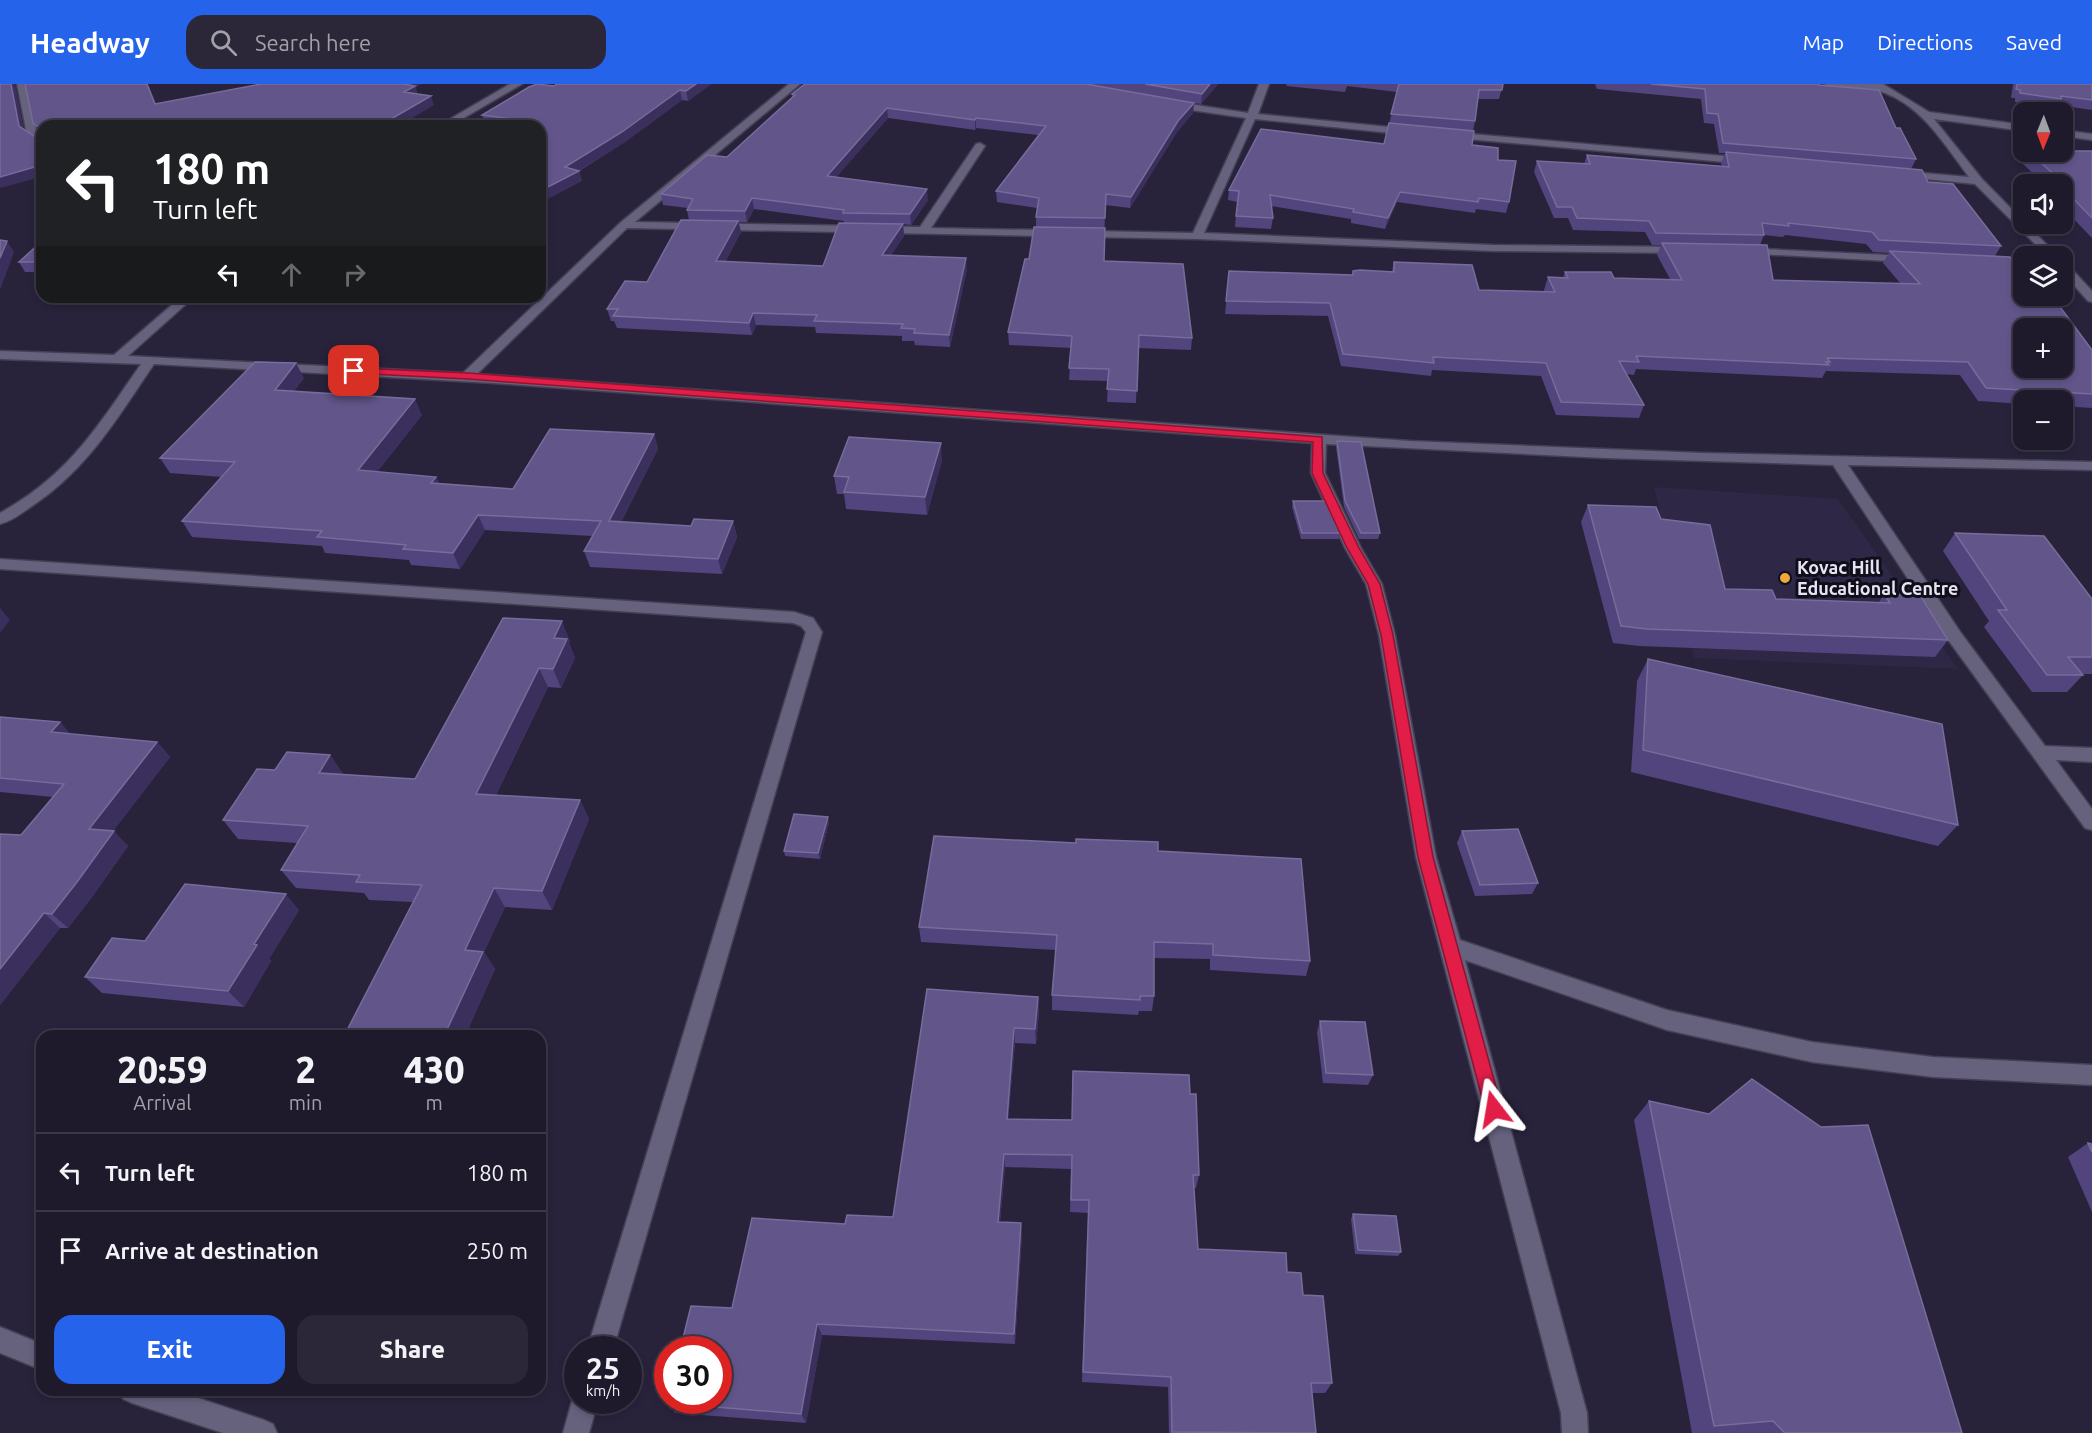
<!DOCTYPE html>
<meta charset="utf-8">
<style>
body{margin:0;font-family:Ubuntu,sans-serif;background:#2b2738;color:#f1f3f6;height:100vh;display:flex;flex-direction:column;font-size:22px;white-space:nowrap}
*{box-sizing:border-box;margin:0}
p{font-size:20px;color:#a1a1a9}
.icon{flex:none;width:33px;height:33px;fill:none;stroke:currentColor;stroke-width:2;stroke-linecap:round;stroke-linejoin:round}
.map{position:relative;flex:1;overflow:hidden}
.side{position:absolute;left:36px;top:946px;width:510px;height:366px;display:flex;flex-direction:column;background:#1e1a2c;border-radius:18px;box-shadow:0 3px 9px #0003,0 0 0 2px #3c3848}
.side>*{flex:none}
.banner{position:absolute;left:36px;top:36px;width:510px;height:183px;border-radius:18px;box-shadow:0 3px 9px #0003,0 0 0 2px #3c3848;background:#202124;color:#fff;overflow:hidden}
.needle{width:39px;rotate:181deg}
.controls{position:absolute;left:2013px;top:18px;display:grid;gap:12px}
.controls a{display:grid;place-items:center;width:60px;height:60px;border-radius:12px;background:#1e1a2c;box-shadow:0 3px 9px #0003,0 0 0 2px #3c3848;font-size:30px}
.speed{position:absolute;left:564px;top:1252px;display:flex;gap:12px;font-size:30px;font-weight:700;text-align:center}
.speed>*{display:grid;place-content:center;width:78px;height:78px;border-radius:50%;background:#1e1a2c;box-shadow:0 3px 9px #0003,0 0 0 2px #3c3848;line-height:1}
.speed small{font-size:15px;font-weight:400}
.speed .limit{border:9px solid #d22;background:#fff;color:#111}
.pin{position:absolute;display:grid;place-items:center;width:51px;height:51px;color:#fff;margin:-26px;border-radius:12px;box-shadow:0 3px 9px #0006}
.me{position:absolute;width:66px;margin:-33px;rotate:346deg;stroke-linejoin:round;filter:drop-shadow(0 0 4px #0008)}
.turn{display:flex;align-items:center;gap:21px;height:126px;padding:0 18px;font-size:27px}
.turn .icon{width:78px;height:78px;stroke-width:2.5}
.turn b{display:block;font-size:42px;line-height:51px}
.lanes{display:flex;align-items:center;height:57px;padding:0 18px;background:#0003;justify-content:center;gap:30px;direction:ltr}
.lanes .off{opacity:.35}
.eta{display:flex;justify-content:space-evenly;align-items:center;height:102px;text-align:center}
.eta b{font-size:36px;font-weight:800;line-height:42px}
.primary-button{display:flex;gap:12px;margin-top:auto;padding:12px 18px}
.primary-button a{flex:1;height:69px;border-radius:18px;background:#2563eb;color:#fff;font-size:24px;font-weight:800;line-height:69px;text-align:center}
.primary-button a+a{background:#2b2738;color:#f1f3f6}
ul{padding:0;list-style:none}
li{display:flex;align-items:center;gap:18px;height:78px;padding:0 18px;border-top:2px solid #3c3848}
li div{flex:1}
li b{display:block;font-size:22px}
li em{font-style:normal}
header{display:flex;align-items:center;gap:36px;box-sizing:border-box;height:84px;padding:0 30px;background:#2563eb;color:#fff}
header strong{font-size:28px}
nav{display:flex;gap:33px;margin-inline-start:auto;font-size:21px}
.search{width:420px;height:54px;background:#2b2738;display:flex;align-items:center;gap:15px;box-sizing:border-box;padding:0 21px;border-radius:18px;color:#a1a1a9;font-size:22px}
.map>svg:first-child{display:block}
</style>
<header>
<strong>Headway</strong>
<div class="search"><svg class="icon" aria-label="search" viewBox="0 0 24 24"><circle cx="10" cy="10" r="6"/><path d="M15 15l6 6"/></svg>Search here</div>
<nav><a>Map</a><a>Directions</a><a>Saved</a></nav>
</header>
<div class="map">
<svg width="2092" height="1349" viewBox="0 0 2092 1349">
<rect width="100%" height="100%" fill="#28233b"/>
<path fill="#2e2746" d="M1654,403L1838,415L1958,585L1694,574Z"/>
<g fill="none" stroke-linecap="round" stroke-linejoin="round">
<g stroke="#444054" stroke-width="3">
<path id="minor" d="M17,0H27L37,50L42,53V61L27,51Z
M510,0H522L450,42H438Z
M789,0H800L635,138L920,143L976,60L980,59L985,62L931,144L1193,149L1246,34L1170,23L1165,20L1170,17L1248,29L1259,0H1269L1258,30L1410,45L1415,48L1410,51L1255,35L1204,149L1493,161L1684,163L1690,166L1684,169L1493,167L1197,155L627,144L477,290L1410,357L1702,369L2092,378V386L1848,381L1961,549L2045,662L2092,664V678L2056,676L2092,725V746L2085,744L1949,557L1833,381L1605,374L1326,360L1325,389L1361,464L1382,500L1395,551L1436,773L1460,856L1667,926L1812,958L1933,973L2092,981V1001L1933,993L1812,978L1667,946L1465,876L1587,1329L1588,1349H1562L1561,1329L1416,773L1379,551L1366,500L1345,464L1311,389L1312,359L493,299L154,280C118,333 87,386 32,422C22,429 12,437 0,440V429C69,391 98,342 141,280L0,275V267L114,271L181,213H194L128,272L463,289L620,139Z
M1825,0H1883L1929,28L2024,41V47L1934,35L1982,95L2058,172H2047L1975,100L1896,92V88L1900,87L1969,93C1946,63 1923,23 1885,9C1869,3 1847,5 1830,3Z
M2062,46L2092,50V56L2062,52Z
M1449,48L1747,74L1752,77L1747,80L1445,53L1444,51Z
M1744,164L1908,172L1914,175L1908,178L1740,169L1738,167Z
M1993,175L2024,177V184L1989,181L1987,179Z
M2062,180L2068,181L2092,207V218L2088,217L2062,188Z
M0,475L794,528L813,534L822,548L613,1266H587L806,548L801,542L793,539L0,485Z
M0,1243L42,1260V1286L0,1269Z
M119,1306H174L264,1336L273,1340L277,1349H223L132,1319L123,1315Z
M578,1307V1317H598L589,1349H563L572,1317Z"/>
</g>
<use href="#minor" fill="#66617d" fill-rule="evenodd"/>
</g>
<path fill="#52447d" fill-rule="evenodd" d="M711,0L688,17L682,16L625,58L579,87L582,97L540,42H492L485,41L482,31L554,2Z
M1087,0H1218L1201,20Z
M1287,0H1503L1499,15H1478L1475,37L1473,47L1472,61L1498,76L1509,118L1506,129L1476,125L1475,129L1397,118L1385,145L1351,139V135L1271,122L1273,134L1271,145L1235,143L1237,118L1228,116L1229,106L1384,60L1397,8L1347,2L1345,8L1286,2Z
M1595,0H1819L1896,44L1916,75L1911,85L1928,98L2001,162L1995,172L2019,183L2092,266V324L2062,322V316H2024V320L1978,317L1960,291L1826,287L1822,294L1636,285L1634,291L1627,290L1644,321L1639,334L1556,331L1541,292L1432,286L1431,292L1341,282L1328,232L1225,230L1229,187L1352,191L1353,187H1392L1394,178L1479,206L1544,207V206L1548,193L1563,194L1565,188L1614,194L1670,195L1657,171L1661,161H1652L1645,148L1573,146L1568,134H1554L1534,88L1537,77L1584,80L1587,71L1722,82L1721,79L1725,69H1719L1714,40L1704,39L1701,15L1597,5ZM1764,151L1783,153L1785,151L1866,160L1873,168L1889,169L1883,179L1901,200L1773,196L1760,161Z
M2013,0H2092V26L2058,21L2056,25L2015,18V14H2011Z
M792,10L1194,19L1193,29L1177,48L1130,124L1105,121L1104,177L1192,254L1191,266L1138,264L1136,319L1107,318L1108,297L1069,296L1071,264L1009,261L1008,248L1029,175L1036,143V133L1037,124L997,118L996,107L1038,51L976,44L975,46L888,34L836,93L928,116L911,141L903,140L904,152L891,171L967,185L950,263L915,261L914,257H902V252L816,249L815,243L756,241L752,251L617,244L614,237H611L607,225L647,198L689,136L687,126L688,124L663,121L661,110L727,73L792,13ZM754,125L844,137V139L823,182L725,178L741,148L739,138H747Z
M2092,67V154L2062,123V100H2044L2021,78L2027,68Z
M42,157V188H25L19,178Z
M304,294L294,307L422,331L377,388L436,393L439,399L513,405L654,350L658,365L621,438L691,442L733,437L737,453L722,490L590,483L584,467L592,452L485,446L460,485L411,481L409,476L325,469L322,462L192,453L182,437L222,393L170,389L160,374Z
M1337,357L1380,449L1378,455H1359L1344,423L1336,363Z
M942,376L927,431L846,425L844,410H837L834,392Z
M1293,417L1340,449L1339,455H1301L1292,423Z
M1588,421L1661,435L1725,505L1776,515L1879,518L1884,510L1948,556L1935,573L1639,562L1613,559L1581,438Z
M1955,449L2092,515V590H2082L2083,591L2067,608H2032L1984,543L1989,537L1943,467Z
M503,534L570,557L569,559L575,574L561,604L548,603L496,711L580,716L589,735L552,826L505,823L484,868L495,885L465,952H344L413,818L369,816L364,809L296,804L281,786L297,759L238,755L223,736L275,686L330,671L343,690L415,695Z
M1648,575L1958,741L1938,762L1631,688L1637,597Z
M0,633L60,638L70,650L157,658L170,673L113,747L128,762L92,813L68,844H60L0,921V750L21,751L53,713L0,708Z
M829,738L820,775L785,772L784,767Z
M1462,747L1538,799L1532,810L1475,812L1457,759Z
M1158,767L1310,877L1306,892L1210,886V875L1154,874V912L1152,927H1139L1138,931L1052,926V911L1056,866L921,858L919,843Z
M299,826L269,875L271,877L244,923L102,909L85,893L145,857Z
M927,905L1038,913L1039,928L1036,960L1015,959L1008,1035L1072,1036L1190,1010L1199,1091L1196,1104H1194L1198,1165L1287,1188L1303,1211L1332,1299L1325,1309H1312L1316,1349H1169L1168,1303L1082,1298L1088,1129L1070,1128L1071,1085L1005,1083L1000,1138L1022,1151L1015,1260L822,1251L806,1339L675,1329L667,1319L732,1224L845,1140L893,1133Z
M1320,937L1373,991L1368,1001L1323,999L1317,948Z
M1649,1017L1962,1349H1692L1634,1036Z
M2088,1059L2092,1060V1128L2068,1073Z
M1353,1130L1401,1168L1398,1172L1355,1170L1351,1135Z"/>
<path fill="#3b305d" d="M11,0H15L25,51L19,42Z
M147,0H148L160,29L155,20Z
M403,0H421L416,3L418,11L408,17Z
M696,0H711L688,17L686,7Z
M1210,0H1218L1201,20L1202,10Z
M680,6L682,16L625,58L578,87H579L582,97L540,119V107L565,83Z
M431,12L434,21L399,42H379Z
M1194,19L1193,29L1177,48L1130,124L1131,113L1178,37Z
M887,24L888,34L828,103L827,92Z
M976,34V44L975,46V36Z
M40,67L42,70V88L41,93L0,104V93Z
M927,105L928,116L911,141L910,130Z
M1400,108L1397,118L1385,145L1388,134Z
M752,114L754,125L747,138L745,127Z
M738,137L741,148L719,189L716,177Z
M903,140L904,152L883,183L882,171Z
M7,157L14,168L0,206V174Z
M966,174L967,185L950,263L949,251Z
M753,229L756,241L752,251L749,239Z
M296,279L304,294L283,321L275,306Z
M415,315L422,331L366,402L358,386Z
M654,350L658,365L614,453L609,437Z
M941,359L942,376L927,431L925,413Z
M436,393L443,408L431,399Z
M478,431L485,446L460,485L453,469Z
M733,437L737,453L722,490L718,475Z
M0,524L10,536L0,549Z
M562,537L570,557L569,559L575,574L561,604L553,585L554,554Z
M539,584L548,603L487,729L476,710Z
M60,638L74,654L51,648Z
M157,658L170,673L103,760L89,745Z
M330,671L343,690L319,689Z
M580,716L589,735L552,826L542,807Z
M828,733L829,738L820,775L818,769Z
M114,747L128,762L92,813L68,844L52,830Z
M494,804L505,823L484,868L495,885L465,952H444L465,866Z
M286,810L299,826L269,875L271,877L244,923L228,907L254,860Z
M44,829L60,844L0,921V885Z
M1038,913L1039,928L1036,960L1035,945Z
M1014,944L1015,959L1007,1049V1035Z
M1004,1070L1005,1083L999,1150L998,1138Z
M1021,1139L1022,1151L1015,1260L1014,1250Z
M817,1240L822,1251L806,1339L801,1330Z"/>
<path fill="#62558a" stroke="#776c9a" stroke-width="1.5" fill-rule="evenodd" d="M0,0H11L19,42L37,54L39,44L33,39L25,0H147L155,20L261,0H404L415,2L404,8L431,12L379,42H42V68L40,67L35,83L0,93Z
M537,0L554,2L557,0H696L686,7L680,6L622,48L565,83L579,87L540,107V42H499L511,35L482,31L529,3Z
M805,0H1086L1194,19L1178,37L1131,113L1106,110L1105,134L1036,133L1039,114L996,107L1046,42L976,34L975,36L887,24L827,92L927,105L910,130L843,129L844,126L752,114L745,127L687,126L693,115L661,110L707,71L727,73L795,11L792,10Z
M1145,0H1210L1202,10Z
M1399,0H1503L1502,6H1479L1475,37L1391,30Z
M1651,0H1819V1L1879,6L1896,44H1900L1916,75L1723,59L1718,30L1707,29L1705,5Z
M2017,0H2092V16L2061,12V15L2020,9V6L2016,5Z
M1389,39L1474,47L1472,61L1498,64V76L1516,77L1509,118L1479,114L1478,118L1400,108L1388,134L1353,128L1354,125L1270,111L1273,134L1236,132L1239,107L1229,106L1261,45L1384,60Z
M2062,67H2092V134L2062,103V100H2060L2054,95H2059L2029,68Z
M1726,68L1922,86L1928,98L1953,100L2001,162L1879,156L1872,148L1788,139L1789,142L1762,139L1764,151L1656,149L1649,137L1577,134L1572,123H1557L1537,77L1590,80L1587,71L1729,83Z
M681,136L738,137L716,177L823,182L839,139L903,140L882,171L966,174L949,251L914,249L915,245L901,244L903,240L814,237L817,231L753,229L749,239L613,232L618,225H607L625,197L647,198Z
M1034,143L1105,144L1104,177L1183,180L1192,254L1139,251L1137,307L1107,305L1109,285L1069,284L1072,252L1008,248L1025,175H1029Z
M0,156L7,157L0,174Z
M42,157V178H19Z
M1662,159L1767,161L1773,196L1920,200L1890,167L2010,173L2019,183L2024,184V212H2052L2092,266V310L1986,304L1968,278L1827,274L1830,278H1826L1829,281L1636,272L1639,278L1619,277L1644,321L1561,318L1546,279L1433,273L1434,279L1343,270L1330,219L1226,217L1229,187L1353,191V187L1360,186L1394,188V178L1472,181L1479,206L1555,208L1548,193L1568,194L1565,188H1611L1614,194L1682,196ZM2024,244H2062V284H2024Z
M255,278L296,279L275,306L415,315L358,386L436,393L431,399L513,405L550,345L654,350L609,437L691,442L694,435L733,437L718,475L584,467L601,437L478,431L453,469L403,465L406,461L317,453L322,447L182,437L235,378L160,374Z
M849,353L941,359L925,413L844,408L849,393L834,392Z
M1337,357L1361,358L1380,449H1361L1345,417Z
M1293,417H1325L1340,449H1302Z
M1588,421L1656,423L1661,435L1710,441L1725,505L1772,506L1776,515L1890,519L1884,510L1920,511L1948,556L1647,545L1621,542Z
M1955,449L2044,452L2092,515V573H2068L2083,591H2047L1998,526H2007Z
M503,534L562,537L554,554L567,555L553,585L539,584L476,710L580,716L542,807L494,804L465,866L483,868L444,952H344L422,801L356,798L360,791L281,786L308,742L223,736L257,685L275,686L287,668L330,671L319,689L415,695Z
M1648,575L1942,640L1958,741L1643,666Z
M0,633L60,638L51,648L157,658L89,745L114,747L77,798L52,830L44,829L0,885V750L21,751L64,700L0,694Z
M794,730L828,733L818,769L784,767Z
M1518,745L1538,799L1480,801L1462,747Z
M934,752L1076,759V755L1158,758V767L1301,775L1310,877L1213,871V860L1154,858V912H1140V916L1052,911L1057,851L919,843Z
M185,800L286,810L254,860L257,861L228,907L85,893L112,854L145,857Z
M927,905L1038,913L1035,945L1014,944L1007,1035L1072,1036L1073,987L1189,991L1190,1010H1196L1199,1091H1193L1198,1165L1286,1169L1287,1188L1301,1189L1303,1211L1323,1212L1332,1299H1311L1316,1349L1172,1348L1171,1293L1083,1288L1089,1116H1071L1072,1071L1004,1070L998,1138L1021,1139L1014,1250L817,1240L801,1330L667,1319L668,1316V1317H718V1266H680L691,1222L732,1224L752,1134L845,1140L847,1131L893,1133Z
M1320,937L1365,938L1373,991L1326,989Z
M1752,995L1821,1043L1868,1041L1962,1349H1785L1773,1337L1714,1342L1649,1017L1709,1030Z
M2088,1059L2092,1060V1068Z
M1353,1130L1396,1132L1401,1168L1358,1166Z"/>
<path fill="#e11d48" stroke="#92132f" stroke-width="1.5" d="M354,284L468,289L1322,353L1323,389L1359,464L1380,500L1393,551L1433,773L1502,1025L1500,1030L1494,1033L1488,1030L1485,1025L1418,773L1381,551L1368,500L1347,464L1312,389L1313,358L468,295L351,289L349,287Z"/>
<circle fill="#eea83c" stroke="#100e19" stroke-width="2" cx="1785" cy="494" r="6"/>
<g text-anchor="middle" stroke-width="6" stroke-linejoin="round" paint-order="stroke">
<g font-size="18" font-weight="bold" fill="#e6e4f4" stroke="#100e19" text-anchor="start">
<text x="1797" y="490">Kovac Hill<tspan x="1797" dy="21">Educational Centre</tspan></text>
</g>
</g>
</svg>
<div class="controls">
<a><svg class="needle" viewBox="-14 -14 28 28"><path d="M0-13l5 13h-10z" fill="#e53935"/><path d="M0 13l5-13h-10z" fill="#a1a1a9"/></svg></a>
<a><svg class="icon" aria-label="sound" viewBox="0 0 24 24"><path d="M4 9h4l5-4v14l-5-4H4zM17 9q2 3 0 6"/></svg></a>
<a><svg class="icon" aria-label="layers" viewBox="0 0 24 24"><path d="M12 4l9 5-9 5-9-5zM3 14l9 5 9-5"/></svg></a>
<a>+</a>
<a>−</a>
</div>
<div class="speed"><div>25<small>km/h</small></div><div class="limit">30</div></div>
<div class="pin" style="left:354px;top:287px;background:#d93025"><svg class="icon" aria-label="arrive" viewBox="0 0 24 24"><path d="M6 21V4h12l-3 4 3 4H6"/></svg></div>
<svg class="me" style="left:1494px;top:1025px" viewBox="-20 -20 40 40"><path d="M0-17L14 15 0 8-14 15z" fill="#e11d48" stroke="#fff" stroke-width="4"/></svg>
<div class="banner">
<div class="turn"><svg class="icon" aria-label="left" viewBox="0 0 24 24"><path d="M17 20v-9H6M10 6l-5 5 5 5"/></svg><div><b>180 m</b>Turn left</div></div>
<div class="lanes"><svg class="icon" aria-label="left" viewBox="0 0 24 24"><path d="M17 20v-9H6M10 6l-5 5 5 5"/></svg><svg class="icon off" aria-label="ahead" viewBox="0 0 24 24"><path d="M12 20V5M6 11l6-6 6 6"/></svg><svg class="icon off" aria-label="right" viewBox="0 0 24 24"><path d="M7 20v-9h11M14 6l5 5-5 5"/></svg></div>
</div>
<section class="side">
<div class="eta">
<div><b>20:59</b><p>Arrival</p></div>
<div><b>2</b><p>min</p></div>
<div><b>430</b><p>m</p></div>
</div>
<ul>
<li><svg class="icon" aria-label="left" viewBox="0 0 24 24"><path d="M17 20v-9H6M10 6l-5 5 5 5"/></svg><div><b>Turn left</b></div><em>180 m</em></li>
<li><svg class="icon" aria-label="arrive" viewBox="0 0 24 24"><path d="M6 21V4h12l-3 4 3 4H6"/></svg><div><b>Arrive at destination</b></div><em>250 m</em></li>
</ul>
<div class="primary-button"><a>Exit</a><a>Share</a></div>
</section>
</div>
